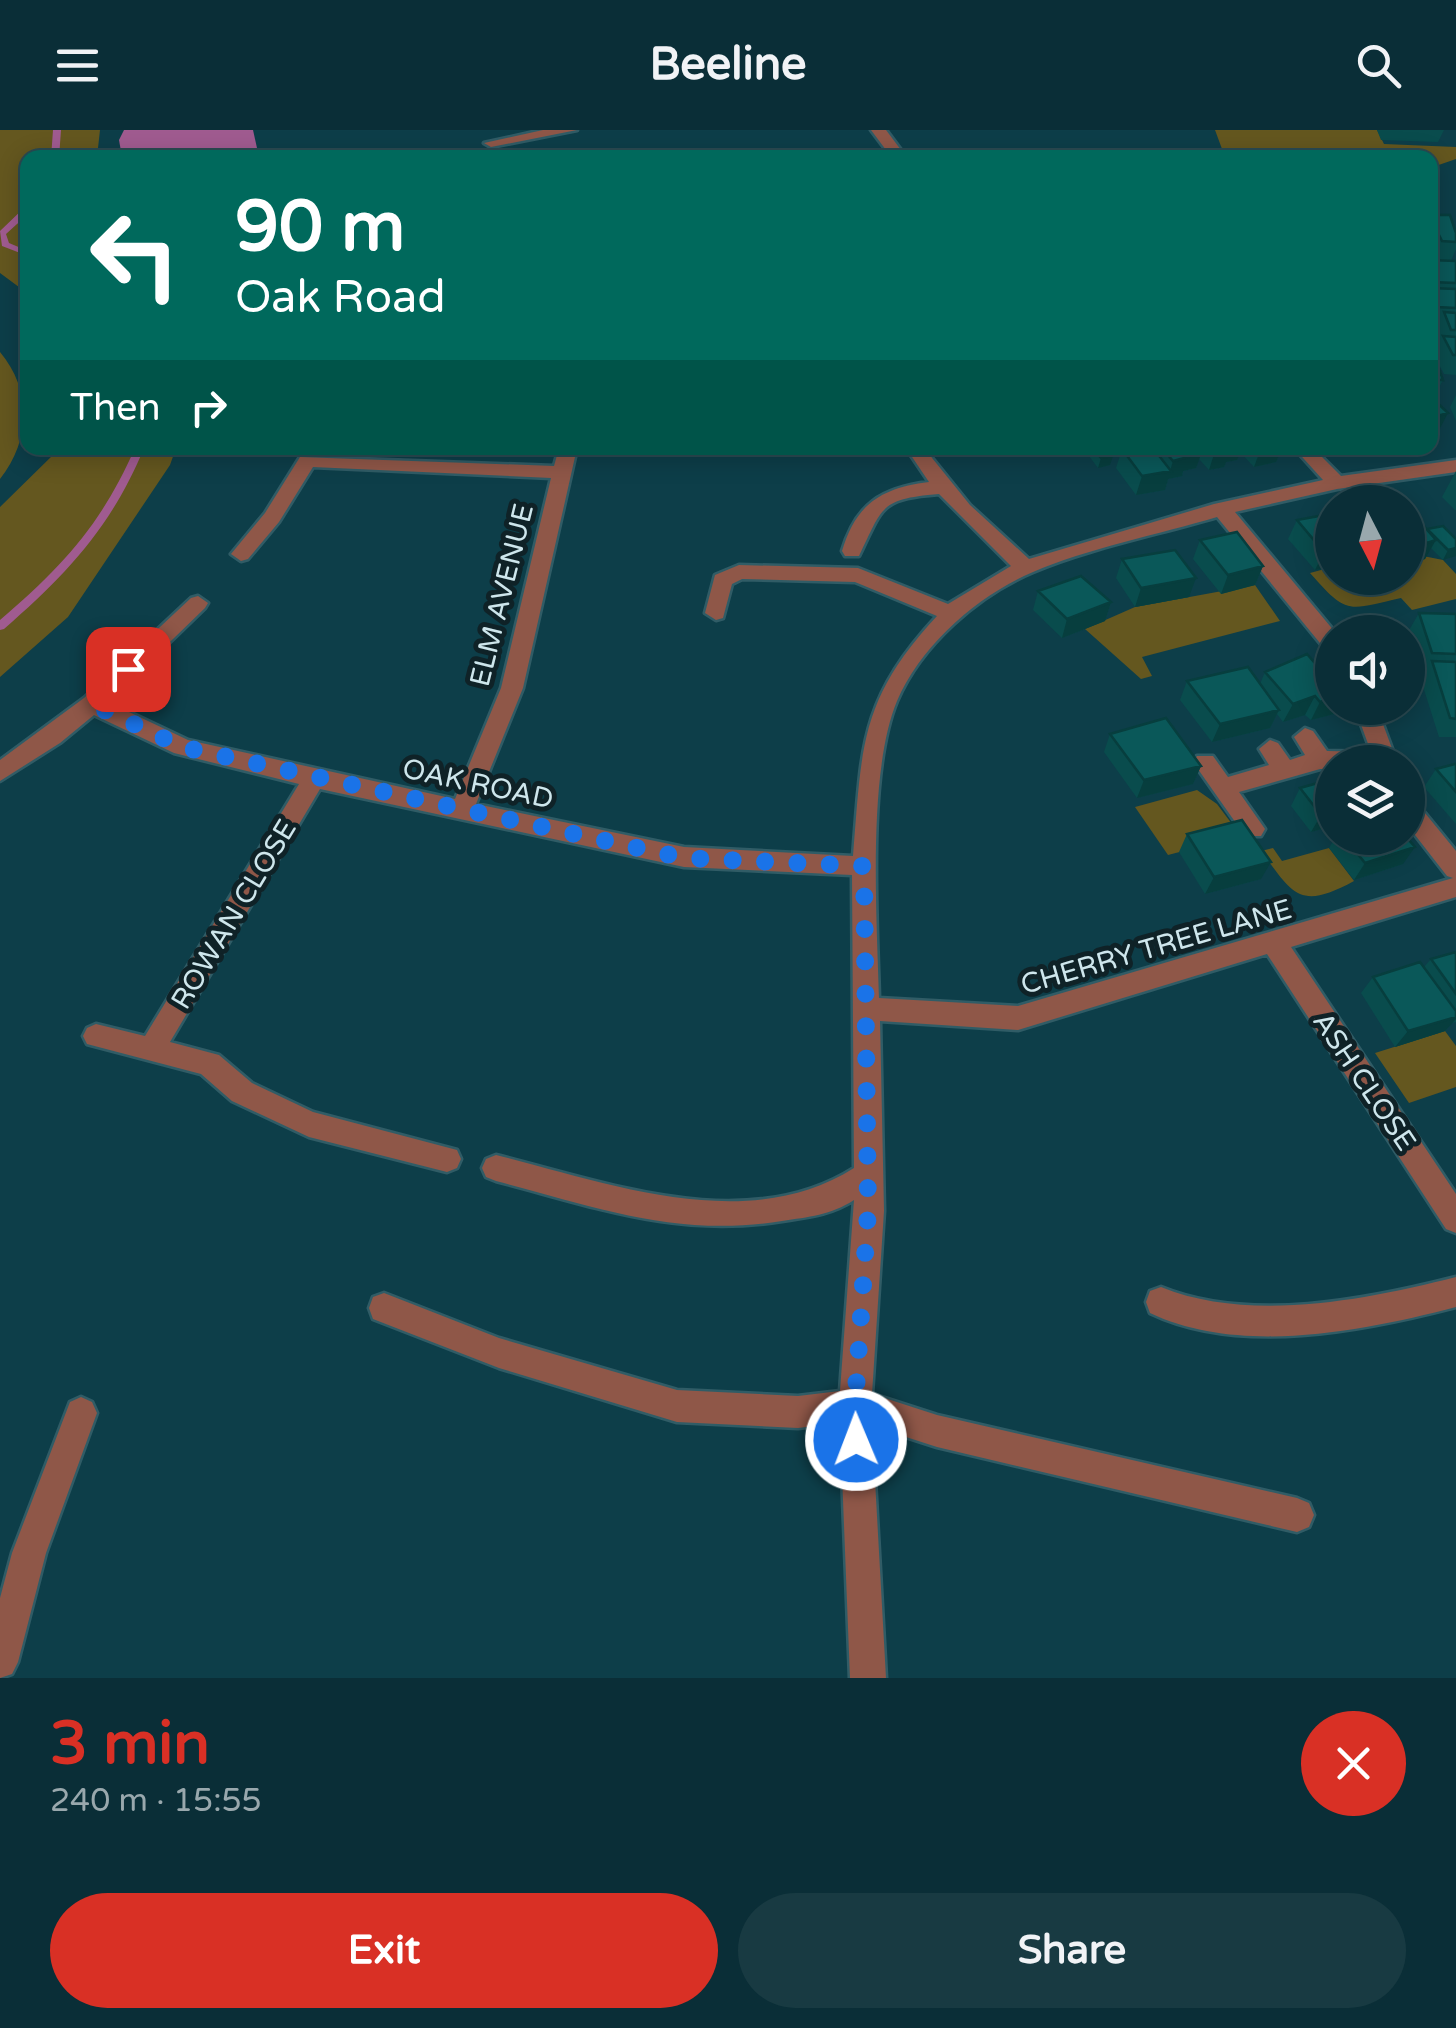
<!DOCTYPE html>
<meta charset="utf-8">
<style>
body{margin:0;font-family:"Varela Round",sans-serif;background:#183a42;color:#f1f3f6;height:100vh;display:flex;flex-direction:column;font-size:38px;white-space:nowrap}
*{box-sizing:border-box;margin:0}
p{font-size:32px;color:#99a8ad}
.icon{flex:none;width:55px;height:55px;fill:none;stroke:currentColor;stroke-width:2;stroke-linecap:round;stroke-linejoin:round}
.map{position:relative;height:1548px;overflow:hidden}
.details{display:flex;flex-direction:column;background:#0a2e37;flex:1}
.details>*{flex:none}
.banner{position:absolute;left:20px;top:20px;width:1418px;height:305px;border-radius:20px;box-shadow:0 5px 25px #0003,0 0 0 2px #2a4a52;background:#00695c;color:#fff;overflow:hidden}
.needle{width:65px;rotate:174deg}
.controls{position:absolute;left:1315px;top:355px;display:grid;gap:20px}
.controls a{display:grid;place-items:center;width:110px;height:110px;border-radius:50%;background:#0a2e37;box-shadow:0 5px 25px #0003,0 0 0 2px #2a4a52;font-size:50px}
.pin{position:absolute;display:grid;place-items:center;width:85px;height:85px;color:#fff;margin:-42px;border-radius:20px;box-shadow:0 5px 15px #0006}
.me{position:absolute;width:110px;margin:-55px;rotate:359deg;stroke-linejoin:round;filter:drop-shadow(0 0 8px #0008)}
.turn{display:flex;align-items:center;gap:35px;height:210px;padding:0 50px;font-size:45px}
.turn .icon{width:130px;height:130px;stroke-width:2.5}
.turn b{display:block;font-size:70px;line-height:85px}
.then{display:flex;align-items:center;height:95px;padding:0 50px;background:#0003;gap:20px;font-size:38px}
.round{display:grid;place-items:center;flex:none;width:105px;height:105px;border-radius:52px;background:#183a42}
.summary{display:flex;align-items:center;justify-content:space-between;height:170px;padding:0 50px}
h1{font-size:60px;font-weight:800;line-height:75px;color:#d93025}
.button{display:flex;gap:20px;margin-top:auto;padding:20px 50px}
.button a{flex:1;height:115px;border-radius:60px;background:#d93025;color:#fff;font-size:40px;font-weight:800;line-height:115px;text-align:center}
.button a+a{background:#183a42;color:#f1f3f6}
header{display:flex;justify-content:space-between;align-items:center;height:130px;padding:0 50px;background:#0a2e37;font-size:45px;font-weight:800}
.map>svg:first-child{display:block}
</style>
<header><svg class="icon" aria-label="menu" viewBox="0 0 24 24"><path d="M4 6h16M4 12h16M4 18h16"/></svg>Beeline<svg class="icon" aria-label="search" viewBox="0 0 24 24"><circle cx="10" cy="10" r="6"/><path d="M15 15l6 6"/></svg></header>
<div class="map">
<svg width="1456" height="1548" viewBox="0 0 1456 1548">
<rect width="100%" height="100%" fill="#0d3e49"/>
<path fill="#64571f" d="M0,0H100L97,27L28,28L27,163L0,143Z
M1215,0H1377L1384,14L1456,17V29L1430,38V28L1225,27Z
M0,222C32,260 31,310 0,349Z
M55,318H176L170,335L68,487L0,547V377L54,324Z
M1408,423L1443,430L1456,444V469L1412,480L1401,468C1347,480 1348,486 1310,443L1332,437V448H1408Z
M1255,455L1280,491L1142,527L1152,546L1141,549L1085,499L1135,477Z
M1197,660L1217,674L1241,706L1168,725L1135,677Z
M1273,718L1282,731L1329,718L1354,751C1299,781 1293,764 1261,721Z
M1445,901L1456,916V957L1409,973L1375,923Z"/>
<path fill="#a05b90" d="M124,0H253L259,27H122L119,10Z"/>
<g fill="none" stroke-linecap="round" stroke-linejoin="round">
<path fill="#a05b90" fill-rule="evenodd" d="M53,0H61L59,28H51Z
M25,77H28V84L6,104L9,113L28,121V126L2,116L0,101Z
M135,318H144C112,396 67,444 4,499L0,500V490C63,436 101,395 135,318Z"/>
<g stroke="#305c66" stroke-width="5">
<path id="minor" d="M543,0H577L491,17L484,13Z
M871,0H886L907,28H892Z
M1213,22L1218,24L1221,28H1205Z
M559,318H577L523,558L476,674L684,717L853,726C862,617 859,570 937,486L855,452L742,449L732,454L723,488L716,490L705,483L715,445L739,435L858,438L948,474L1011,436L939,364C879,369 883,377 859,426H845L842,421C856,374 881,358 929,352L906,318H924L970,375L1029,429L1214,374L1323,350L1294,318H1313L1341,346L1456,330V342L1337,359L1235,382L1335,502L1332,520L1324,518L1217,387C1160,404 1086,419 1033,442C978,465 921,515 897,571C867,643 877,789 879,868L1018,876L1453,748L1447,746L1408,696V670L1416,672L1456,721V767L1291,817L1456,1064V1103L1446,1099L1267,824L1018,900L880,891L884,1081L872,1264L937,1285L1297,1368L1309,1373L1314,1385L1309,1397L1297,1402L937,1317L872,1296L886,1548H850L840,1293L798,1298L677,1292L499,1238L373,1189L369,1178L373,1167L384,1163L499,1208L677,1260L798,1266L840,1261L854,1070C831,1085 808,1087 782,1091C677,1108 596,1077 496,1051L486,1047L482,1038L486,1029L496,1025C608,1053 747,1106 854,1038L852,745L684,737L320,659L170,912L219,925L252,953L313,982L457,1020L461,1029L457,1038L447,1042L309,1007L232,971L201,944L87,914L83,906L87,898L96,894L145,906L299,654L174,623L94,585L60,613L0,651V630L84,568L191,468L198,466L208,473L205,478L108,572L188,610L455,669L501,558L551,348L313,337L279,392L248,429L241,431L231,424L265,383L300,327L554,336Z
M1355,578H1377L1397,632H1332V639H1320L1239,662L1265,699L1261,706H1245L1193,632L1197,626H1213L1228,647L1269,635L1259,619L1270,610L1278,613L1290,630L1305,625L1294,607L1305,598L1313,601L1327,621L1371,622Z
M1456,1147V1177C1364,1201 1240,1226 1150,1183L1146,1172L1150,1161L1161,1157C1249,1193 1366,1170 1456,1147Z
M81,1267L92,1272L97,1283L46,1423L18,1532L12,1544L0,1548V1468L12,1423L70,1272Z"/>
</g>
<use href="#minor" fill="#8f5748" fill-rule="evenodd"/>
</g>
<path fill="#094c4d" d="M1377,0H1444L1438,12L1381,10Z
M1430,85L1456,103V119L1451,131H1456V245L1444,244L1434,225L1440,214L1435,201L1437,196H1430V130H1433L1430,123Z
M1430,232L1443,250L1438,259H1430Z
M1456,265V291L1450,277Z
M1083,318H1106L1110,335L1098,338Z
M1128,318H1282L1276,332L1254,337L1240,322L1237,330L1226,332L1224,337L1209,340L1199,329L1196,338L1183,341L1182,346L1168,349L1165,360L1136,365L1116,338L1122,319Z
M1334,318H1370L1368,323L1339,322Z
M1456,341V380H1455L1442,367Z
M1408,378L1426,400L1456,409L1443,430L1431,418L1425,429L1417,432L1408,423Z
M1332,387V437L1315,440L1288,409L1297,390Z
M1200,410L1263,436L1255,455L1221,464L1193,429Z
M1122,429L1189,467L1135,477L1116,448Z
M1038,461L1111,472L1105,491L1062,508L1033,480Z
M1419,483L1456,484V607H1439L1421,550L1426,541H1420L1408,502Z
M1307,524L1332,578H1337L1334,584L1311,590L1305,585L1283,592L1277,584L1270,598L1212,612L1180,570L1187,551L1260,554L1265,542Z
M1110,604L1201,636L1193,654L1137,668L1104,622Z
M1456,635V694L1424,657L1436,639Z
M1332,649V696L1311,702L1291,676L1300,658Z
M1187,704L1261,749L1205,764L1179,722Z
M1335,708H1407L1403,734L1354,750L1329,718Z
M1456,822V892L1452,893L1445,901L1395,917L1361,863L1373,847L1424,837L1431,829Z"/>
<path fill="#073e3e" d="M1448,283L1438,302L1430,304V288Z
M1225,318H1242L1237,330L1226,332L1224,337L1209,340L1215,321Z
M1261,318H1282L1276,332L1254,337Z
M1203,319L1196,338L1183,341L1182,346L1168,349L1165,360L1136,365L1142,346L1170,341L1173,331L1184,323Z
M1113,326L1110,335L1098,338L1101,328Z
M1417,403L1408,421V406Z
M1436,410L1425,429L1417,432L1427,413Z
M1456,418V426L1443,430L1448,420Z
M1332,420V437L1315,440L1324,422Z
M1263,436L1255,455L1221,464L1228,445Z
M1196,448L1189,467L1135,477L1141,458Z
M1111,472L1105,491L1062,508L1067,489Z
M1315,566L1305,585L1283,592L1293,574Z
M1332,568V578H1337L1334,584L1311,590L1320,572Z
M1279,580L1270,598L1212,612L1220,594Z
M1201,636L1193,654L1137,668L1144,650Z
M1332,681V696L1311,702L1321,685Z
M1415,717L1403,734L1354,750L1365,733Z
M1271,732L1261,749L1205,764L1214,747Z
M1456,887V889L1445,901L1395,917L1408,901Z"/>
<path fill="#0a5859" stroke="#073e3e" stroke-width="2.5" d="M1430,85H1450L1456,103V112L1442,111L1439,105L1430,104Z
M1430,130L1456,131V153L1432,152L1430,145Z
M1430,158L1456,159V178L1437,177Z
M1444,182L1456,183V200H1451Z
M1443,206L1456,207V225H1453Z
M1430,232L1437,233L1443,250L1430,249Z
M1430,266L1448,283L1430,288Z
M1092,318H1106L1113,326L1101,328Z
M1128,318H1153L1171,341L1142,346L1122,319Z
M1162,318H1202L1203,319L1184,323L1188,327L1173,331Z
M1397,367L1402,372H1371Z
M1408,378L1436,410L1427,413L1417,403L1408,406Z
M1330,384L1332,387V420L1324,422L1297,390Z
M1443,396L1456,409V418L1448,420L1427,399Z
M1237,402L1263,436L1228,445L1200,410Z
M1175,420L1196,448L1141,458L1122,429Z
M1081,446L1111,472L1067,489L1038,461Z
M1419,483L1456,484V524L1432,523Z
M1307,524L1332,553V568L1320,572L1315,566L1293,574L1265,542Z
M1432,531L1456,532V589L1450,588Z
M1248,537L1279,580L1220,594L1187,551Z
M1166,588L1201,636L1144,650L1110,604Z
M1455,634L1456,635V662L1436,639Z
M1332,649V681L1321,685L1300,658Z
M1242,690L1271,732L1214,747L1187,704Z
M1345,708H1407L1415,717L1365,733Z
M1456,822V864L1431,829Z
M1420,832L1456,881V887L1408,901L1373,847Z"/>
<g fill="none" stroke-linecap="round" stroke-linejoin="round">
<path stroke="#1a73e8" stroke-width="18" stroke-dasharray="0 32.4" d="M128,539L92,574L182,617L647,720L684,728L864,736L868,1081L855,1275L856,1310"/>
</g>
<g text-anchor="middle" stroke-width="10" stroke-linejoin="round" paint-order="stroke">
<g font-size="28" fill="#cee6ec" stroke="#0f2227">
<text transform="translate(501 465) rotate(-76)" y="10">ELM AVENUE</text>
<text transform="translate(478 653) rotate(12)" y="10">OAK ROAD</text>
<text transform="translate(233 784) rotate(-59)" y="10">ROWAN CLOSE</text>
<text transform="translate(1156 816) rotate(-16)" y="10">CHERRY TREE LANE</text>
<text transform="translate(1365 951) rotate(56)" y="10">ASH CLOSE</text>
</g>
</g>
</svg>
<div class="controls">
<a><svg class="needle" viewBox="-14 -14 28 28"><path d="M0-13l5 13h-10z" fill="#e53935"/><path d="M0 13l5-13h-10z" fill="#99a8ad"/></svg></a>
<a><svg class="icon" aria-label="sound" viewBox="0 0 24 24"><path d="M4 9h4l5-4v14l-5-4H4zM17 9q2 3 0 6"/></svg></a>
<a><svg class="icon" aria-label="layers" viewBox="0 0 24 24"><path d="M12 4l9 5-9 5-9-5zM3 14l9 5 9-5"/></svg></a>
</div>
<div class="pin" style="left:128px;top:539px;background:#d93025"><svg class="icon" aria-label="arrive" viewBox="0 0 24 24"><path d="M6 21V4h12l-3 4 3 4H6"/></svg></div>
<svg class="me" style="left:856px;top:1310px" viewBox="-20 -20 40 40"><circle r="17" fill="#1a73e8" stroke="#fff" stroke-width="3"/><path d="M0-11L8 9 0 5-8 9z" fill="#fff"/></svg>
<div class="banner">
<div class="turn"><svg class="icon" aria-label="left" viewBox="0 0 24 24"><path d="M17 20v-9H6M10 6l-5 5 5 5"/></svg><div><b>90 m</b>Oak Road</div></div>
<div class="then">Then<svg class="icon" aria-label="right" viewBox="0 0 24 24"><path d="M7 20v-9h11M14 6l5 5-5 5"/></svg></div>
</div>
</div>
<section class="details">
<div class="summary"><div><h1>3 min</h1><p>240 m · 15:55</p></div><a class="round" style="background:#d93025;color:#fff"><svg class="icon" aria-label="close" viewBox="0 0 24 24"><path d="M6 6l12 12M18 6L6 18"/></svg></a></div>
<div class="button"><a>Exit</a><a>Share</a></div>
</section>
